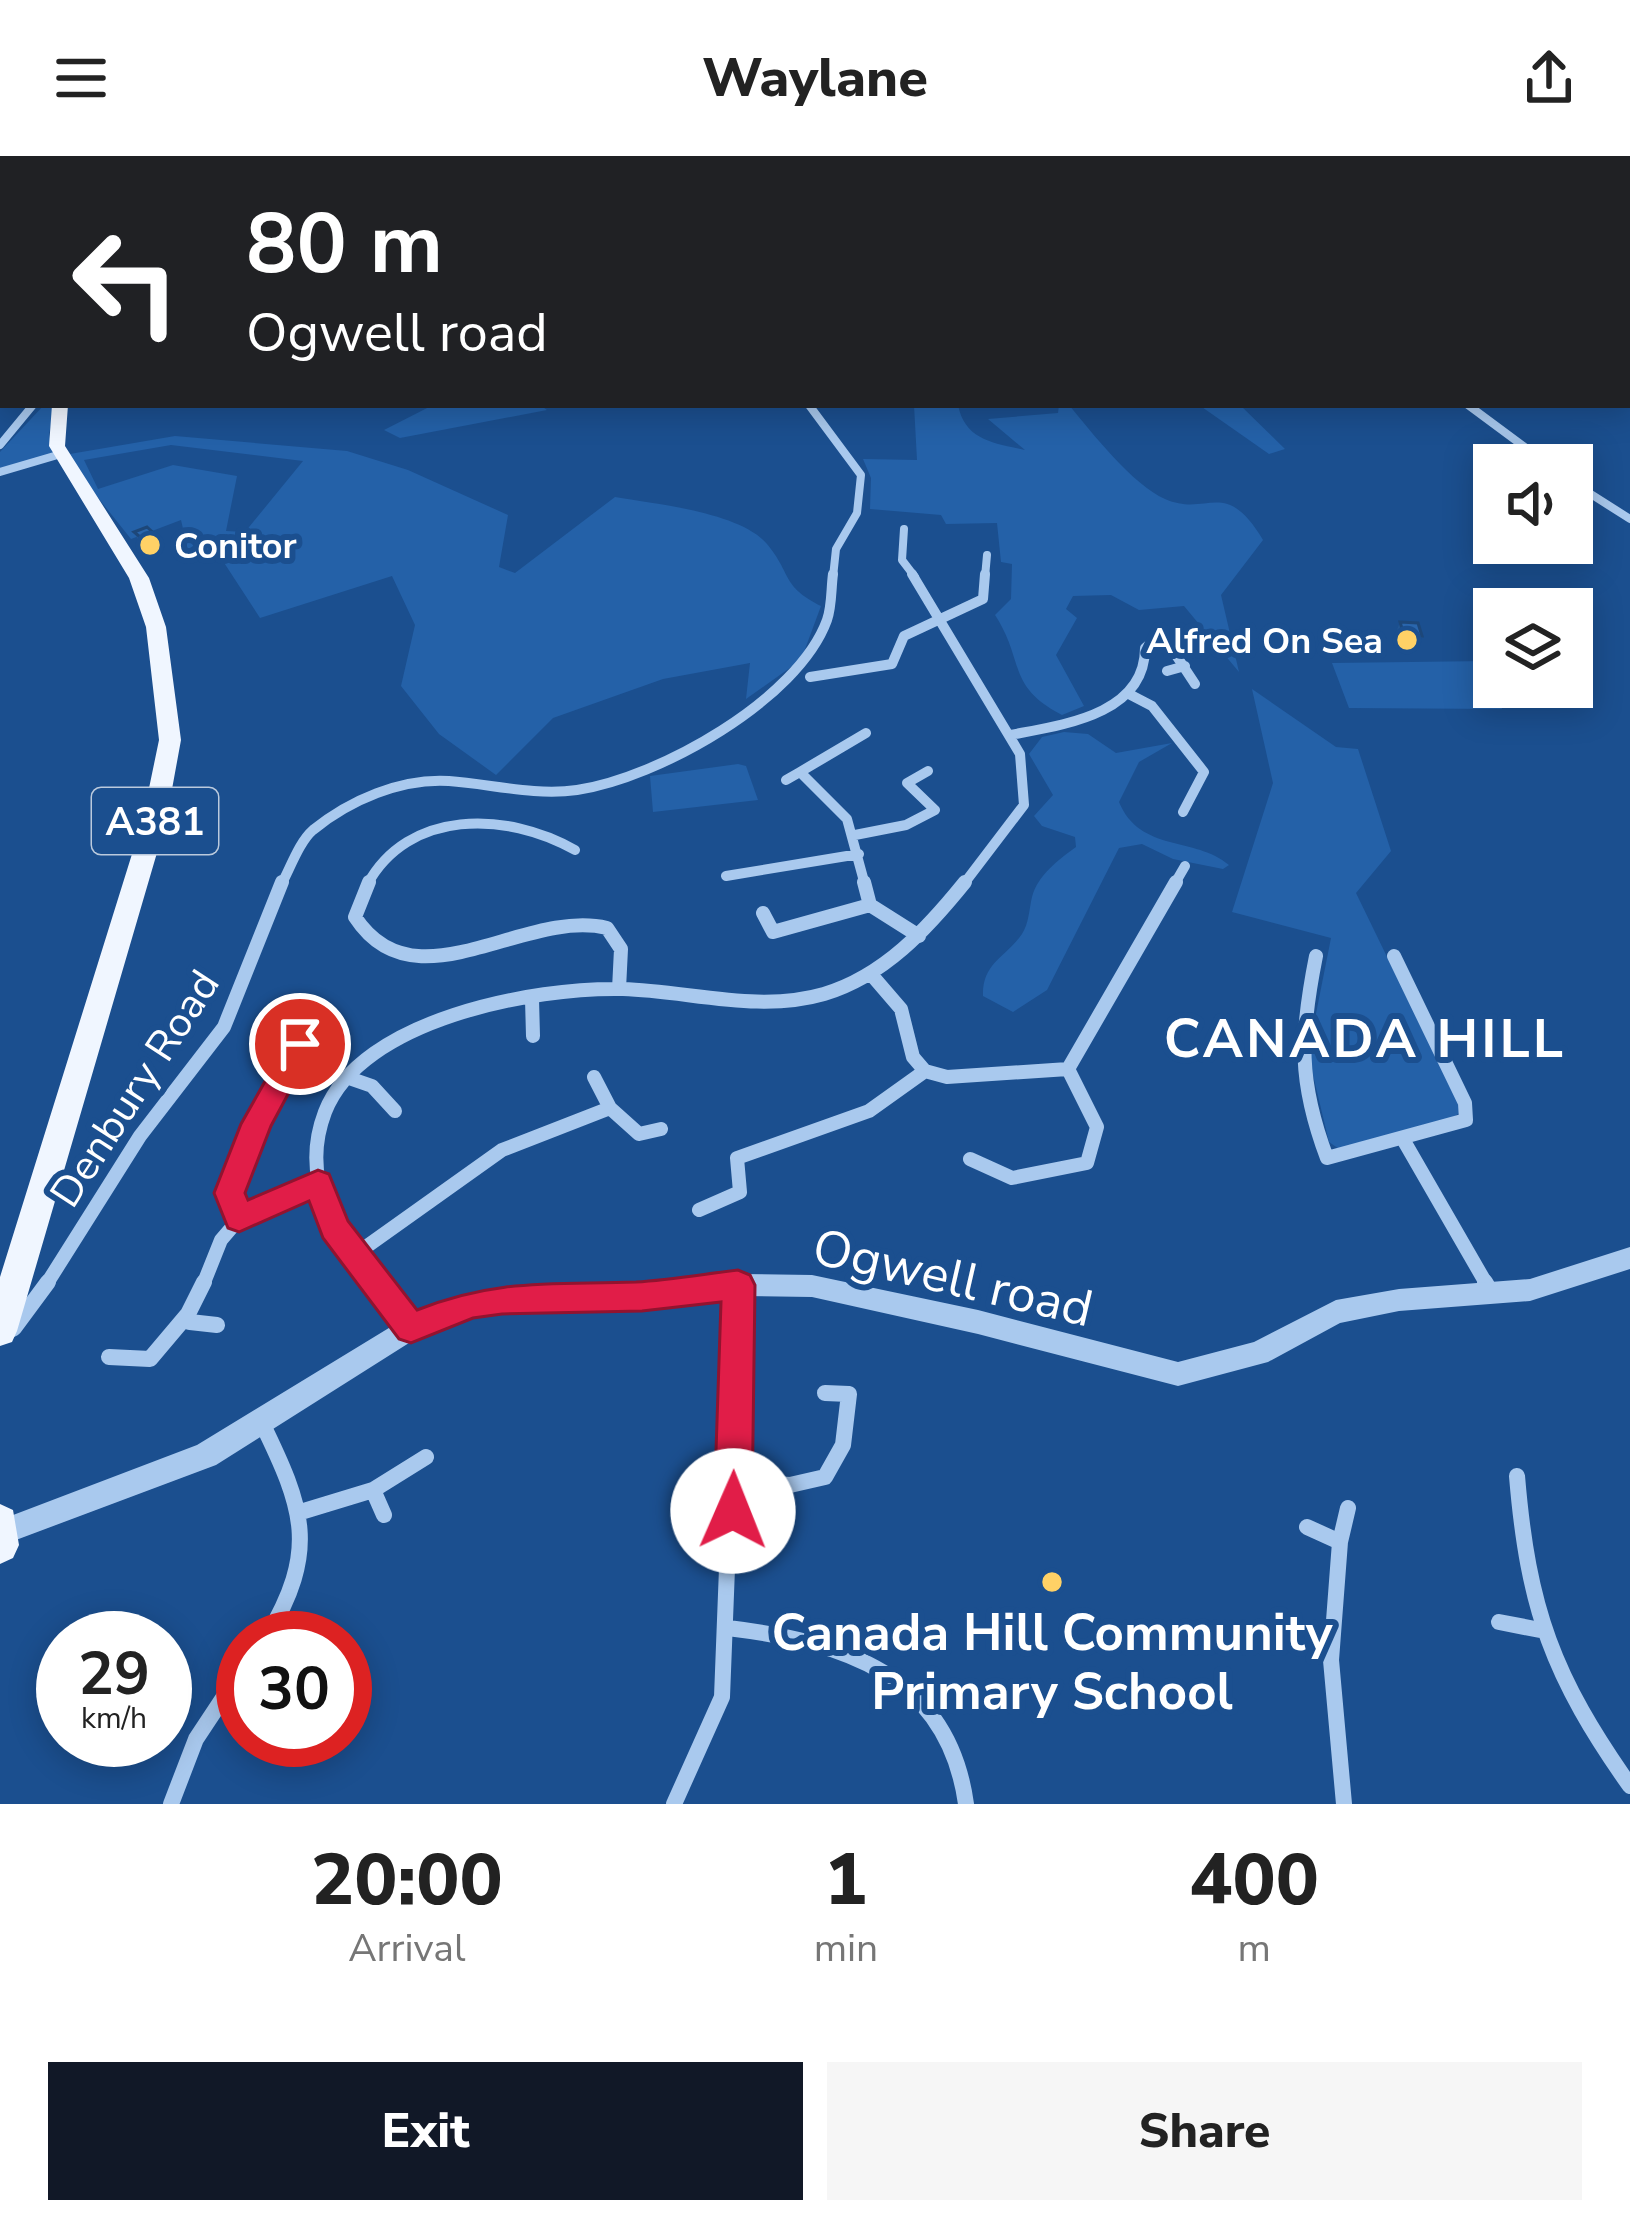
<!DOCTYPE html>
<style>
body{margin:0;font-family:"Nunito Sans",sans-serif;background:#f6f6f6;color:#222;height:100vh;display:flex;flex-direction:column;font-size:45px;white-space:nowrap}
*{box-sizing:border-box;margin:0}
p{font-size:39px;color:#767676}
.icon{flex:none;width:66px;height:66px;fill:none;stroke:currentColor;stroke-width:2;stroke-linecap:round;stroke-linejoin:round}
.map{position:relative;height:1648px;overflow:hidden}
.drawer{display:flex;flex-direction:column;background:#fff;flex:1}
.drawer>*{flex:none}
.banner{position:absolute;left:0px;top:0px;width:1632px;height:252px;box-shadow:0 6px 30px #0003;background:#202124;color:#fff;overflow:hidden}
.tools{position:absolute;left:1473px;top:288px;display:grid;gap:24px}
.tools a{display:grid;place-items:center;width:120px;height:120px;border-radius:0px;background:#fff;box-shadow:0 6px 30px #0003;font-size:60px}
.speed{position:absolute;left:36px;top:1455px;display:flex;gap:24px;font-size:60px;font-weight:700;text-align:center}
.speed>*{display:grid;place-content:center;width:156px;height:156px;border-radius:50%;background:#fff;box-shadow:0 6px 30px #0003;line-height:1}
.speed small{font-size:30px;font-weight:400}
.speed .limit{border:18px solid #d22;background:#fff;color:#111}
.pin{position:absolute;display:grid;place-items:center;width:102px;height:102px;color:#fff;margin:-51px;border:6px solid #fff;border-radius:50%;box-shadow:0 3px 12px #0007}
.me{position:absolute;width:132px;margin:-66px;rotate:1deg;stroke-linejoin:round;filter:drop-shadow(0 0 9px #0008)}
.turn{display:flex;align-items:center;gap:42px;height:252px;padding:0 48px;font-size:54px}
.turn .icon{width:156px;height:156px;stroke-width:2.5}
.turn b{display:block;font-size:84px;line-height:102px}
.eta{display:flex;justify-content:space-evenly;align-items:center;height:204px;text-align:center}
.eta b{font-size:72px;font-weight:800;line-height:84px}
.button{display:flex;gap:24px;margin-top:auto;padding:24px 48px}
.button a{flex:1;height:138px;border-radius:0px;background:#111827;color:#fff;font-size:48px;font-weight:800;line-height:138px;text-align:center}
.button a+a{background:#f6f6f6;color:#222}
header{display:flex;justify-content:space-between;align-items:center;height:156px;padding:0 48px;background:#fff;font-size:54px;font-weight:800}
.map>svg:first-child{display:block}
</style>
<header><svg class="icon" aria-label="menu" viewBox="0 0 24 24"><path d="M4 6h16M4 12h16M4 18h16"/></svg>Waylane<svg class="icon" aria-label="share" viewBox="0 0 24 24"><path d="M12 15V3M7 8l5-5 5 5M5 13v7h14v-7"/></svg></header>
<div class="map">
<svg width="1630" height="1648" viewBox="0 0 1630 1648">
<rect width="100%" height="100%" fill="#1b4f8f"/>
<path fill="#2461a8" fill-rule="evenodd" d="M44,249H55L49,278L54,299L0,312V296Z
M433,249H540L547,254L400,282L384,274Z
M914,249H958C965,284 993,287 1025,294L988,263L1058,257L1059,249H1069C1092,277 1133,329 1165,343C1208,362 1225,320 1263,384L1221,439L1239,516L1184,450L1139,454L1111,439L1073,440L1066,453L1077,462L1056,499L1084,550L1062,559C1006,530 1025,505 995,459L1011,443L1012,408L1001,406L997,367L946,368L941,359L870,353L871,322L863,303L917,304Z
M1199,249H1240L1285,293L1269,298Z
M175,280L347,295L408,314L508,359L499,411L515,417L615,341C655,348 740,356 767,388C792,418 781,430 821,450L801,504L746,543L750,507L663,523L553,562L496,619L439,578L401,530L415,469L392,420L260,462L219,399L190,403L181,364L131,383L64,299ZM171,289L303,305L245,376L226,375L237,320L173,309L98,333L84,304Z
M1488,505L1502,553L1349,552L1332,507Z
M1252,533L1336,591L1358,593L1391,695L1356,737L1462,955L1447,966L1342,995L1329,986L1308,898L1331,782L1232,756L1273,627Z
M1064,576L1088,578L1116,597L1172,587L1139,606L1119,646C1140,697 1195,680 1229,709L1223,713L1173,703L1142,688L1119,692L1047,834L1013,856L983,840C982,807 1005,802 1022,778C1029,767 1029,754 1032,741C1038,719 1058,704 1076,691L1075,681L1042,670L1034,660L1053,639L1029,598L1042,581Z
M738,608L746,610L758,644L653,656L650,620Z"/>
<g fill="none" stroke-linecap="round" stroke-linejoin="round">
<path stroke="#a9c9ee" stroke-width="6" d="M1445,0L1461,3
M189,3L196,0
M1340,3L1350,0"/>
<path stroke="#a9c9ee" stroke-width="8" d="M809,249L861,319L857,357L836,393L833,421
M1468,249L1549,309
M0,289L33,249
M0,316L61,298
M1572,326L1630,363
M904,373L902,404L915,421
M985,421L987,399"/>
<path stroke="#a9c9ee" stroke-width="10" d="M912,418L1020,598L1024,649L963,729
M1167,515L1185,510
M810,521L892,508L904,480L983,443L985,418
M1127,537L1152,550L1204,616L1183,656
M1010,579C1062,569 1145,559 1145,492L1152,486L1168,487L1195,528
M800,616L866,577
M786,624L800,616L847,663L865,729
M855,679L906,669L935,654L907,627L928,615
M726,720L859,698
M281,729C290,713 299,686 313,674C350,644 401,622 449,625C491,628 534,640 577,634C658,622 798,544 827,464C832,450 831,432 833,418
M367,729C408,653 506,655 575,694
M1174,729L1185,710"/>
<path stroke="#a9c9ee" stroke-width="14" d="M369,726L355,761C415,853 523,752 607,772L621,793L619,833
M864,726L870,749L919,780
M763,757L773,776L870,749
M1316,800C1300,880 1298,925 1327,1002L1466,964L1465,947L1394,800
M870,817L901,853L913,901L925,915L947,921L1068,913
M532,843L533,880
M308,874L256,968L229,1047L239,1063L318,1027
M300,888L323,891
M1068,913L1176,726
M346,921L372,930L395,955
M610,952L639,978L661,973
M1404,985L1487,1129
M970,1003L1012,1022L1087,1007L1097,971L1068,913
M699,1054L740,1036L737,1002L869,955L925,915
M356,1098L502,994L610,952L594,921
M46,1129L140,980L224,871L282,726
M203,1129L221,1084L239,1063
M377,1129C335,1078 299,1024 325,956C361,863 534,831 623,833C689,835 759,857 824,838C884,820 927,773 965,726"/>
<path stroke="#a9c9ee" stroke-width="16" d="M374,1126L411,1172
M1485,1126L1492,1138
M188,1158L190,1166L217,1169
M0,1179L14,1172L48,1126
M109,1201L150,1203L188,1158L204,1126
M261,1265C304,1353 319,1394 266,1482
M1517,1320C1528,1453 1553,1521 1630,1630
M734,1325L790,1329L825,1321L843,1289L849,1238L825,1237
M373,1334L384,1359
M304,1355L373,1334L426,1301
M1307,1371L1340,1386L1331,1504L1344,1648
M1340,1386L1348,1352
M1499,1466L1540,1474
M728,1472C843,1486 948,1518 966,1648
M171,1648L196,1583L243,1512
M674,1648L722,1541L738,1129"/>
<path fill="#a9c9ee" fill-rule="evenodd" d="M1630,1091V1113L1530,1145L1399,1155L1340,1167L1268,1206L1178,1230L978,1178L812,1141L738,1140L642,1152L473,1160L420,1180L216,1309L0,1390V1364L197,1289L402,1164L472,1136L642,1130L738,1118L812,1119L978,1154L1178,1206L1254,1186L1336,1144L1399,1133L1530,1123Z"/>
<path fill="#f0f6ff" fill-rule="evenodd" d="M389,0L387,3H374L376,0Z
M52,249H68L65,290L149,422L166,471L181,584L166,666L17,1175L12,1186L0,1190V1121L142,666L159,584L146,471L129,422L49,290Z
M0,1348L13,1354L19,1389L13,1402L0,1408Z"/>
</g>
<path fill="#245895" d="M134,376L158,381L162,391L149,396L139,386Z
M1400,466L1422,480L1417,491L1400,490L1396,477Z"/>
<path fill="#1d4779" d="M3,210V234L0,236V211Z
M158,381L162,391L149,396L145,385Z"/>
<path fill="#2a66ad" stroke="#1d4779" stroke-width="3" d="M147,371L158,381L145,385L134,376Z
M1400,466L1418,467L1422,480L1404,479Z"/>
<path fill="#e11d48" stroke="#92132f" stroke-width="3" d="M300,877L315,888L271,970L245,1037L248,1044L318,1014L329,1018L348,1065L417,1154C497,1122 553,1129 636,1126C670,1124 704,1118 738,1114L750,1119L755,1129L752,1355L746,1368L733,1374L720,1368L714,1355L721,1146L642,1155L502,1158L473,1162L411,1187L399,1183L323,1082L309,1045L239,1076L228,1072L214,1037L241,968L290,881Z"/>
<g fill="#ffd166" stroke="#1b4f8f" stroke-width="4.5">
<circle cx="150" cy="389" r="12"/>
<circle cx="1407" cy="484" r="12"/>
<circle cx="1052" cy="1426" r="12"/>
</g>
<g text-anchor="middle" stroke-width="12" stroke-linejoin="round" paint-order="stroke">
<g font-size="36" font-weight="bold" fill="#fff" stroke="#1b4f8f" text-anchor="start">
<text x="174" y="402">Conitor</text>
<text x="1383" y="497" text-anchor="end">Alfred On Sea</text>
</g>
<rect fill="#1b4f8f" stroke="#bbcadd" stroke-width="3" x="92" y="632" width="126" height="66" rx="9"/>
<g font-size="39" font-weight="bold" fill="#fff">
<text x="155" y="679">A381</text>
</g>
<g font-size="42" fill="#fff" stroke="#1b4f8f">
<text transform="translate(134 932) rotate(-57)" y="15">Denbury Road</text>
</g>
<g font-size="51" fill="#fff" stroke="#1b4f8f">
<text transform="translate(953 1121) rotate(13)" y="18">Ogwell road</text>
</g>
<g font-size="51" font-weight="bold" fill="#fff" stroke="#1b4f8f">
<text x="1052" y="1494">Canada Hill Community<tspan x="1052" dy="59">Primary School</tspan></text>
</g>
<g font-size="54" font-weight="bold" letter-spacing="3" fill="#fff" stroke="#1b4f8f">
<text x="1365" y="901">CANADA HILL</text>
</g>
</g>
</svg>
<div class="tools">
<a><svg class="icon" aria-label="sound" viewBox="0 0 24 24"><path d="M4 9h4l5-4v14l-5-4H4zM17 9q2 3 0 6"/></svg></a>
<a><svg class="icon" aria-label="layers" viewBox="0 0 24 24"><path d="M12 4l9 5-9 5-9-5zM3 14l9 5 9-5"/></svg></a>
</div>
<div class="speed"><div>29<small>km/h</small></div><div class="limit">30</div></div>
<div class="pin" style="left:300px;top:888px;background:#d93025"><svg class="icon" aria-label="arrive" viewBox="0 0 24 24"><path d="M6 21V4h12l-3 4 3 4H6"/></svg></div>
<svg class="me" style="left:733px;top:1355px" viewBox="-20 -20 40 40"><circle r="19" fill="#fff"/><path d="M0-13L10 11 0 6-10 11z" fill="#e11d48"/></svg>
<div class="banner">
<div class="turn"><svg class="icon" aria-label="left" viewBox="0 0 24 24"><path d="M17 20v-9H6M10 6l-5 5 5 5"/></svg><div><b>80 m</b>Ogwell road</div></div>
</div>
</div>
<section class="drawer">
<div class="eta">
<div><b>20:00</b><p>Arrival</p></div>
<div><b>1</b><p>min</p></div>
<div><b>400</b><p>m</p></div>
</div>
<div class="button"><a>Exit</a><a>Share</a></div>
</section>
